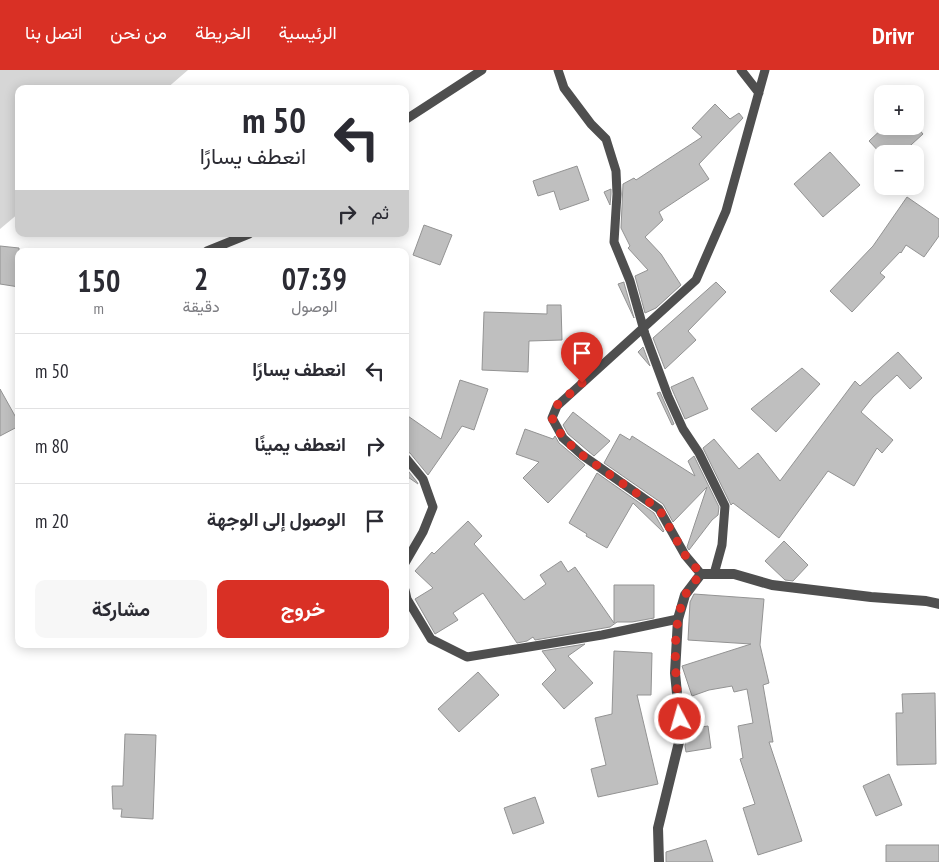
<!DOCTYPE html>
<html lang="ar">
<meta charset="utf-8">
<style>
body{margin:0;font-family:"PT Sans Narrow",Vazirmatn,sans-serif;background:#f7f7f7;color:#2b2b33;direction:rtl;height:100vh;display:flex;flex-direction:column;font-size:19px;white-space:nowrap}
*{box-sizing:border-box;margin:0}
p{font-size:16px;color:#7c7c81}
.icon{flex:none;width:28px;height:28px;fill:none;stroke:currentColor;stroke-width:2;stroke-linecap:round;stroke-linejoin:round}
.map{position:relative;flex:1;overflow:hidden;direction:ltr}
.details{position:absolute;left:15px;top:178px;width:394px;height:400px;display:flex;flex-direction:column;background:#fff;border-radius:10px;box-shadow:0 2px 12px #0003;direction:rtl}
.details>*{flex:none}
.guide{position:absolute;left:15px;top:15px;width:394px;height:152px;border-radius:10px;box-shadow:0 2px 12px #0003;direction:rtl;background:#fff;color:#2b2b33;overflow:hidden}
.controls{position:absolute;left:874px;top:15px;display:grid;gap:10px}
.controls a{display:grid;place-items:center;width:50px;height:50px;border-radius:10px;background:#fff;box-shadow:0 2px 12px #0003;font-size:25px}
.pin{position:absolute;display:grid;place-items:center;width:42px;height:42px;color:#fff;margin:-51px -21px;border-radius:50% 50% 50% 0;rotate:-45deg;box-shadow:0 0 5px #0007}
.pin .icon{rotate:45deg}
.me{position:absolute;width:55px;margin:-28px;rotate:354deg;stroke-linejoin:round;filter:drop-shadow(0 0 4px #0008)}
.turn{display:flex;align-items:center;gap:18px;height:105px;padding:0 20px;font-size:22px}
.turn .icon{width:65px;height:65px;stroke-width:2.5}
.turn b{display:block;font-size:35px;line-height:42px}
.then{display:flex;align-items:center;height:48px;padding:0 20px;background:#0003;gap:10px;font-size:19px}
.eta{display:flex;justify-content:space-evenly;align-items:center;height:85px;text-align:center}
.eta b{font-size:30px;font-weight:700;line-height:35px}
.action{display:flex;gap:10px;margin-top:auto;padding:10px 20px}
.action a{flex:1;height:58px;border-radius:10px;background:#d93025;color:#fff;font-size:20px;font-weight:700;line-height:58px;text-align:center}
.action a+a{background:#f7f7f7;color:#2b2b33}
ul{padding:0;list-style:none}
li{display:flex;align-items:center;gap:15px;height:75px;padding:0 20px;border-top:1px solid #e1e1e2}
li div{flex:1}
li b{display:block;font-size:19px}
li em{font-style:normal}
header{display:flex;align-items:center;gap:30px;box-sizing:border-box;height:70px;padding:0 25px;background:#d93025;color:#fff}
header strong{font-size:24px}
nav{display:flex;gap:28px;margin-inline-start:auto;font-size:18px}
.map>svg:first-child{display:block}
</style>
<header>
<strong>Drivr</strong>
<nav><a>الرئيسية</a><a>الخريطة</a><a>من نحن</a><a>اتصل بنا</a></nav>
</header>
<div class="map">
<svg width="939" height="792" viewBox="0 0 939 792">
<rect width="100%" height="100%" fill="#fff"/>
<path fill="#d6d6d6" d="M0,0H188L166,19H19V143L0,159Z"/>
<path fill="#bfbfbf" stroke="#939393" d="M715,34L730,49L739,43L743,48L699,94L709,109L659,142L663,150L645,167L661,184L681,215L656,238L645,243L635,206L648,200L628,178L630,176L621,158L623,114L634,108L636,110L702,67L692,58Z
M885,56H916L923,64L901,84H881L869,71Z
M830,82L860,115L823,147L794,114Z
M577,96L589,130L560,140L554,121L538,126L533,111Z
M611,119V124L610,135L604,122Z
M907,127L939,149V166L924,187L906,175L901,183L900,182L880,203L885,207L852,242L830,221L873,176Z
M424,155L452,165L440,195L413,185Z
M0,176L19,178V217L0,214Z
M624,212V213L634,248L618,214Z
M716,212L726,222L688,261L696,270L665,299L653,268Z
M547,235H561L562,270L529,271L528,302L482,300L484,242L547,244Z
M643,277L650,296L638,282Z
M898,282L922,308L910,319L897,305L873,327L861,342L893,370L882,383L877,378L854,416L828,401L779,468L733,433L731,435L703,378L714,369L739,399L758,383L780,411L855,311L860,316Z
M802,298L820,314L776,362L751,339Z
M693,307L708,339L685,349L671,317Z
M460,310L488,319L474,360L462,356L428,405L410,383L405,381V344L441,369Z
M0,319L19,353V356L0,366Z
M660,322L674,354L672,355L657,323Z
M573,342L610,371L594,386L568,364L563,355Z
M525,359L553,369L555,366L559,373L585,395L548,433L523,408L539,392L516,384Z
M620,364L630,370L632,366L695,406L688,391L694,386L719,437L718,445L712,450L689,480L687,477L707,417L673,452L663,434L604,393Z
M405,397L417,412L418,414L405,405Z
M597,403L654,443L664,461L663,462L633,433L607,478L586,466L587,464L569,453Z
M468,451L482,466L474,474L524,530L546,514L540,505L561,491L568,502L575,497L614,553V515H654V548L632,552H617L610,557L535,570L533,567L527,571L517,573L483,523L453,543L458,550L435,564L415,529L433,518L415,501L432,482L434,484Z
M784,471L808,495L793,511L785,510L765,491Z
M694,524L764,529L760,575L769,613L763,615L773,672H769L802,771L758,785L743,738L755,734L740,689L743,688L738,656L753,653L747,619L734,622L732,616L709,620L692,626L682,596L751,574L688,570L690,532Z
M585,574L568,586L593,613L564,639L542,614L556,600L542,581Z
M614,581L652,583L651,625H637L658,714L598,727L591,699L606,695L595,648L612,644Z
M478,602L499,625L459,662L438,639Z
M935,623L936,694L897,695L896,643H903L902,624Z
M708,656L711,678L686,682L685,676L687,659Z
M125,664L156,665L153,749L121,747L122,739H113L112,716H123Z
M889,704L902,735L876,746L863,716Z
M535,727L544,753L513,764L504,738Z
M706,770L713,792H666V782Z
M886,775H939V792H886Z"/>
<g fill="none" stroke-linecap="round" stroke-linejoin="round">
<path stroke="#4f4f4f" stroke-width="9" d="M558,0L564,18L591,54L606,69L616,101L617,124L614,172L630,211L645,264L668,326L683,359L699,383L725,436L722,475L714,504
M741,0L759,23
M405,50L482,0
M207,181L249,164
M405,387L423,409L433,437L423,462L405,493
M701,504L685,485L659,439L582,385L563,368L552,348L557,336L696,210L726,141L765,0
M405,520L407,529L431,569L467,587L602,565L678,549"/>
<path stroke="#4f4f4f" stroke-width="10" d="M659,792L658,758L681,664L675,603L678,549L685,525L701,504H734L772,515L871,527L926,531L939,534"/>
</g>
<g fill="none" stroke-linecap="round" stroke-linejoin="round">
<path stroke="#d93025" stroke-width="9" stroke-dasharray="0 16.2" d="M582,313L556,336L552,348L563,368L582,385L659,439L685,485L701,504C696,510 688,518 685,526C670,558 676,614 680,649"/>
</g>
</svg>
<div class="controls">
<a>+</a>
<a>−</a>
</div>
<div class="pin" style="left:582px;top:313px;background:#d93025"><svg class="icon" aria-label="arrive" viewBox="0 0 24 24"><path d="M6 21V4h12l-3 4 3 4H6"/></svg></div>
<svg class="me" style="left:680px;top:649px" viewBox="-20 -20 40 40"><circle r="17" fill="#d93025" stroke="#fff" stroke-width="3"/><path d="M0-11L8 9 0 5-8 9z" fill="#fff"/></svg>
<div class="guide">
<div class="turn"><svg class="icon" aria-label="left" viewBox="0 0 24 24"><path d="M17 20v-9H6M10 6l-5 5 5 5"/></svg><div><b>50 m</b>انعطف يسارًا</div></div>
<div class="then">ثم<svg class="icon" aria-label="right" viewBox="0 0 24 24"><path d="M7 20v-9h11M14 6l5 5-5 5"/></svg></div>
</div>
<section class="details">
<div class="eta">
<div><b>07:39</b><p>الوصول</p></div>
<div><b>2</b><p>دقيقة</p></div>
<div><b>150</b><p>m</p></div>
</div>
<ul>
<li><svg class="icon" aria-label="left" viewBox="0 0 24 24"><path d="M17 20v-9H6M10 6l-5 5 5 5"/></svg><div><b>انعطف يسارًا</b></div><em>50 m</em></li>
<li><svg class="icon" aria-label="right" viewBox="0 0 24 24"><path d="M7 20v-9h11M14 6l5 5-5 5"/></svg><div><b>انعطف يمينًا</b></div><em>80 m</em></li>
<li><svg class="icon" aria-label="arrive" viewBox="0 0 24 24"><path d="M6 21V4h12l-3 4 3 4H6"/></svg><div><b>الوصول إلى الوجهة</b></div><em>20 m</em></li>
</ul>
<div class="action"><a>خروج</a><a>مشاركة</a></div>
</section>
</div>
